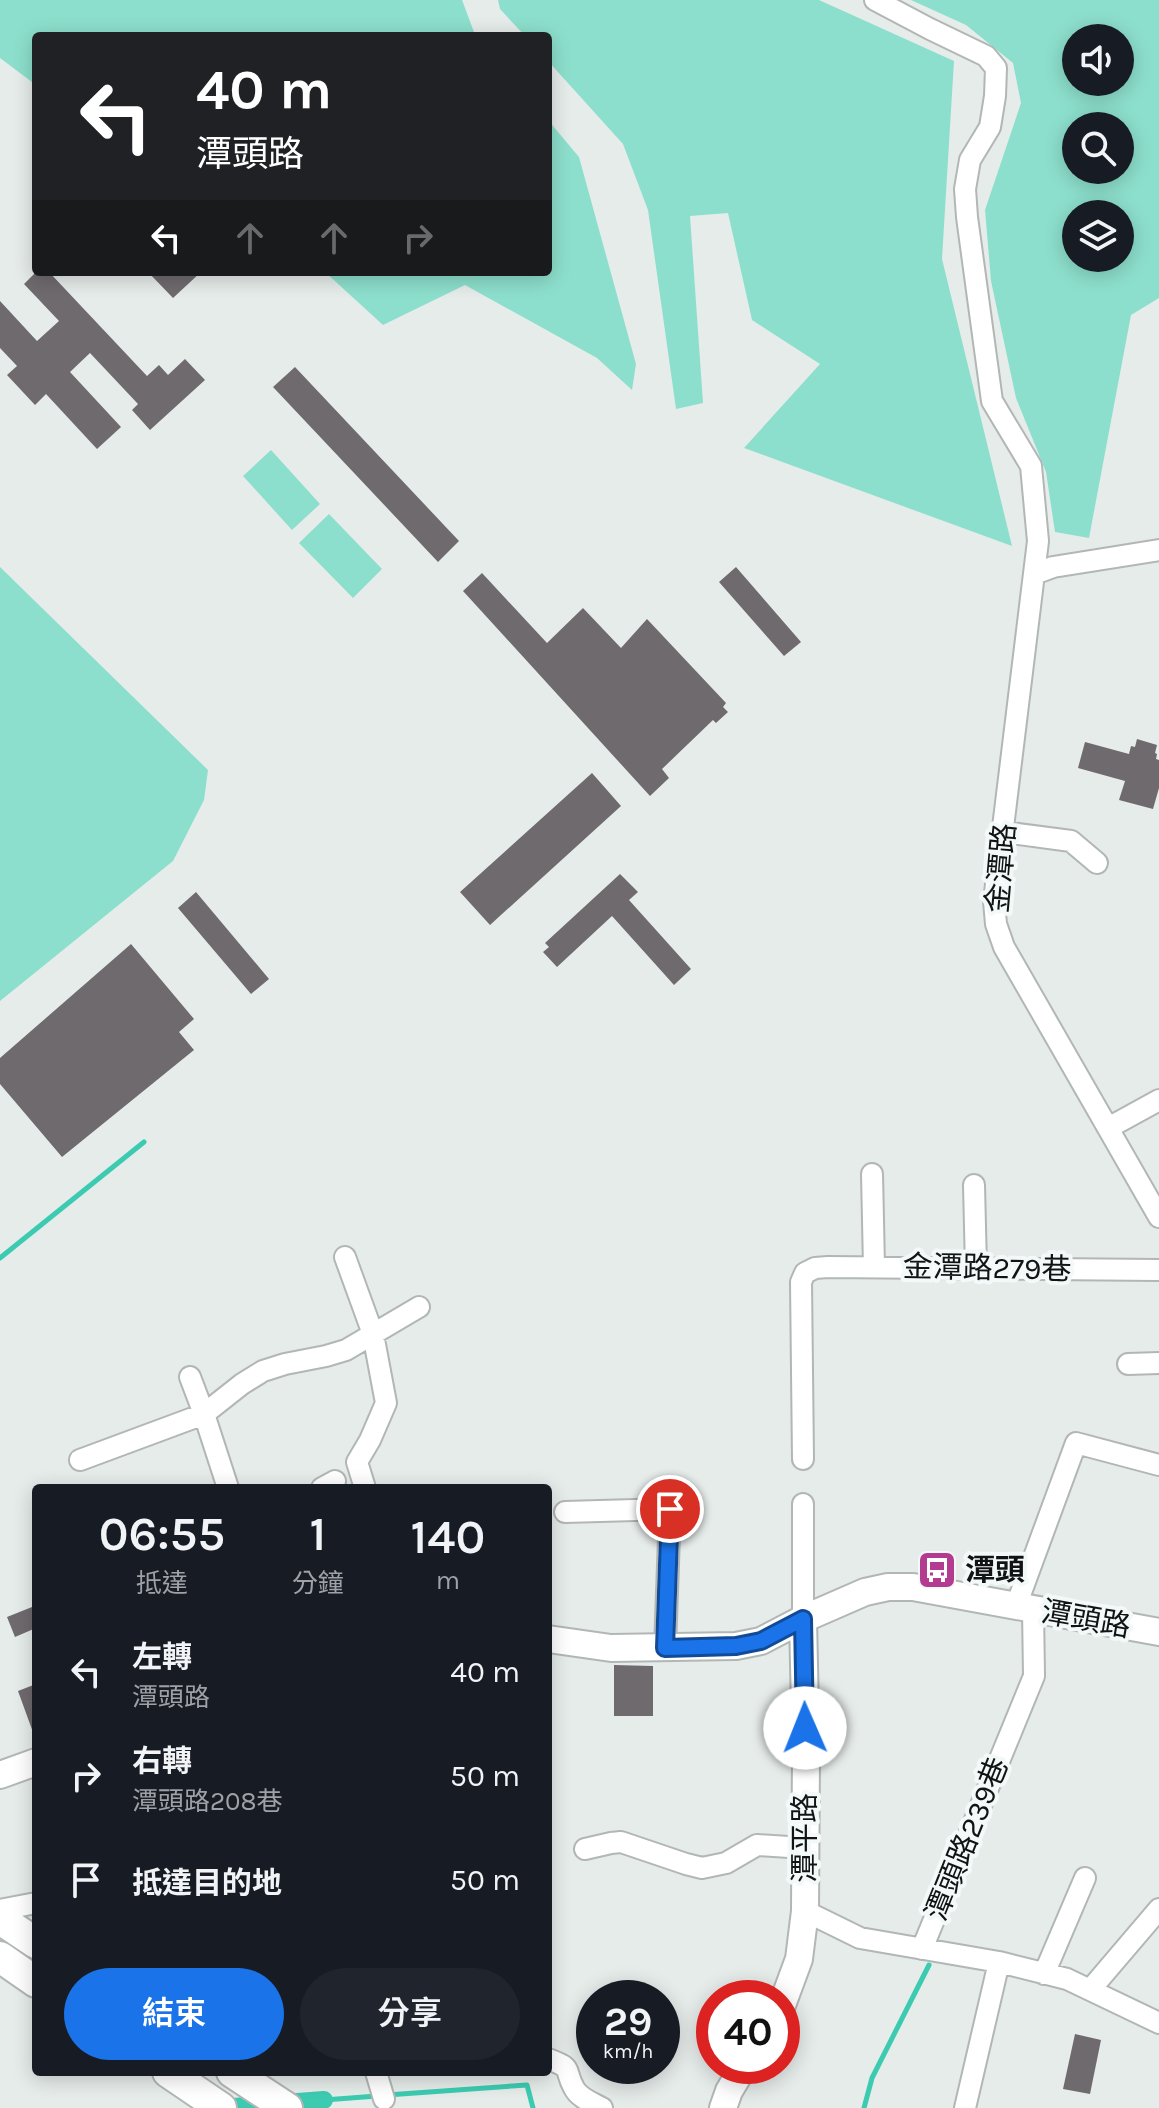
<!DOCTYPE html>
<html lang="zh-TW">
<meta charset="utf-8">
<style>
body{margin:0;font-family:Karla,"Noto Sans TC",sans-serif;background:#20242c;color:#f1f3f6;height:100vh;display:flex;flex-direction:column;font-size:30px;white-space:nowrap}
*{box-sizing:border-box;margin:0}
p{font-size:26px;color:#9ea1a6}
.icon{flex:none;width:44px;height:44px;fill:none;stroke:currentColor;stroke-width:2;stroke-linecap:round;stroke-linejoin:round}
.map{position:relative;flex:1;overflow:hidden}
.details{position:absolute;left:32px;top:1484px;width:520px;height:592px;display:flex;flex-direction:column;background:#171b24;border-radius:8px;box-shadow:0 4px 20px #0003}
.details>*{flex:none}
.banner{position:absolute;left:32px;top:32px;width:520px;height:244px;border-radius:8px;box-shadow:0 4px 20px #0003;background:#202124;color:#fff;overflow:hidden}
.controls{position:absolute;left:1062px;top:24px;display:grid;gap:16px}
.controls a{display:grid;place-items:center;width:72px;height:72px;border-radius:50%;background:#171b24;box-shadow:0 4px 20px #0003;font-size:40px}
.speed{position:absolute;left:576px;top:1980px;display:flex;gap:16px;font-size:40px;font-weight:700;text-align:center}
.speed>*{display:grid;place-content:center;width:104px;height:104px;border-radius:50%;background:#171b24;box-shadow:0 4px 20px #0003;line-height:1}
.speed small{font-size:20px;font-weight:400}
.speed .limit{border:12px solid #d22;background:#fff;color:#111}
.pin{position:absolute;display:grid;place-items:center;width:68px;height:68px;color:#fff;margin:-34px;border:4px solid #fff;border-radius:50%;box-shadow:0 2px 8px #0007}
.me{position:absolute;width:88px;margin:-44px;rotate:359deg;stroke-linejoin:round;filter:drop-shadow(0 0 6px #0008)}
.turn{display:flex;align-items:center;gap:28px;height:168px;padding:0 32px;font-size:36px}
.turn .icon{width:104px;height:104px;stroke-width:2.5}
.turn b{display:block;font-size:56px;line-height:68px}
.lanes{display:flex;align-items:center;height:76px;padding:0 32px;background:#0003;justify-content:center;gap:40px;direction:ltr}
.lanes .off{opacity:.35}
.eta{display:flex;justify-content:space-evenly;align-items:center;height:136px;text-align:center}
.eta b{font-size:48px;font-weight:600;line-height:56px}
.primary-button{display:flex;gap:16px;margin-top:auto;padding:16px 32px}
.primary-button a{flex:1;height:92px;border-radius:48px;background:#1a73e8;color:#fff;font-size:32px;font-weight:600;line-height:92px;text-align:center}
.primary-button a+a{background:#20242c;color:#f1f3f6}
ul{padding:0;list-style:none}
li{display:flex;align-items:center;gap:24px;height:104px;padding:0 32px}
li div{flex:1}
li b{display:block;font-size:30px}
li em{font-style:normal}
.map>svg:first-child{display:block}
</style>
<div class="map">
<svg width="1159" height="2108" viewBox="0 0 1159 2108">
<rect width="100%" height="100%" fill="#e6ecea"/>
<path fill="#8ddfcd" fill-rule="evenodd" d="M0,0H462L474,32L477,36H36V85L0,58Z
M498,0H819L954,61L942,259L1012,546L744,448L820,364L752,320L728,213L690,216L703,403L676,409L648,210L623,144L548,61V36H525L500,9Z
M911,0H1159V298L1131,315L1089,538L1055,532L1046,472L1016,398L991,281L985,210L1021,103L1013,63L966,25ZM1120,38V82H1076V38ZM1120,126V170H1076V126ZM1120,214V258H1076V214Z
M548,120L579,157L636,364L632,390L597,358L465,285L383,325L325,272H548Z
M271,450L320,504L292,530L243,476Z
M329,514L382,569L353,598L299,543Z
M0,567L208,770L204,800L173,861L0,1001Z"/>
<g fill="none" stroke-linecap="round" stroke-linejoin="round">
<path stroke="#3ccbb1" stroke-width="5" d="M0,1258L144,1142
M387,2095L527,2085L533,2108
M324,2100L377,2096
M864,2108L872,2078L929,1965"/>
<path stroke="#3ccbb1" stroke-width="18" d="M219,2108L324,2100"/>
</g>
<path fill="#6f6a6d" d="M36,272H49L147,376L159,365L168,375L185,359L205,380L150,430L132,410L138,404L90,353L70,372L121,427L97,449L46,394L35,405L7,375L17,366L0,348V301L37,341L59,321L24,284Z
M148,272H201L173,298Z
M295,367L459,541L438,562L273,387Z
M736,567L801,642L784,656L719,582Z
M482,573L547,643L583,608L621,648L647,619L726,703L723,707L728,712L716,723L713,720L662,769L669,778L650,796L463,591Z
M1137,739L1157,745L1155,753L1157,754L1156,759L1159,760V788L1153,809L1119,800L1125,781L1078,768L1085,742L1129,754L1131,746L1135,747Z
M592,773L621,806L490,925L460,892Z
M620,874L638,892L629,900L691,969L674,985L612,916L557,967L543,952L549,947L545,943Z
M196,892L269,979L251,994L178,908Z
M131,944L194,1019L179,1032L194,1050L62,1157L0,1084V1058Z
M32,1607L36,1618V1628L15,1637L7,1617Z
M614,1665L653,1666V1716H614Z
M36,1684V1735H34L18,1691Z
M1075,2034L1101,2040L1090,2094L1063,2089Z"/>
<g fill="none" stroke-linecap="round" stroke-linejoin="round">
<g stroke="#b2b7b6" stroke-width="24">
<path id="street" d="M875,0L930,29L986,56L996,68L995,96L990,127L970,160L965,189L967,217L992,401L1031,466L1038,541L994,901L996,924L1004,947L1159,1217
M1034,574L1053,567L1159,550
M1003,832L1071,841L1097,863
M1108,1128L1159,1100
M872,1174L874,1267
M974,1185L976,1268
M345,1257L373,1334L386,1403L370,1440L357,1462L365,1488
M1128,1364L1159,1363
M190,1377L204,1414L228,1488
M803,1459L801,1282L805,1273L815,1268L828,1267L1159,1270
M80,1460L204,1414L242,1384L263,1371L285,1364L326,1356L346,1350L419,1307
M322,1488L335,1481
M565,1512L670,1509L665,1648
M1016,1606L1076,1443L1159,1465
M803,1619V1504
M585,1849L611,1843L621,1842L686,1864L702,1868L726,1863L757,1845L804,1848
M0,1910L36,1903
M805,1911L860,1938L999,1962L1067,1979L1159,2023
M922,1949L1034,1676L1033,1609
M1044,1974L1085,1878
M1090,1990L1159,1909
M548,2059C575,2069 563,2068 574,2088C579,2098 593,2103 602,2108
M376,2072L384,2099
M965,2108L999,1962"/>
</g>
<g stroke="#b2b7b6" stroke-width="30">
<path id="secondary" d="M548,1639L611,1648L736,1646L761,1641L803,1619L865,1592L888,1587H913L1159,1632
M0,1775L36,1762
M782,2005L799,1959L805,1911L806,1755L803,1619
M723,2108L729,2091L744,2066"/>
</g>
<g stroke="#b2b7b6" stroke-width="34">
<path id="primary" d="M0,1919L36,1943
M0,1957L36,1982
M168,2072L221,2108
M232,2072L287,2108"/>
</g>
<use href="#street" stroke="#fff" stroke-width="20"/>
<use href="#secondary" stroke="#fff" stroke-width="26"/>
<use href="#primary" stroke="#fff" stroke-width="30"/>
</g>
<g fill="none" stroke-linecap="round" stroke-linejoin="round">
<g stroke="#114b97" stroke-width="20">
<path id="route" d="M670,1509L665,1648L736,1646L761,1641L803,1619L805,1728"/>
</g>
<use href="#route" stroke="#1a73e8" stroke-width="14"/>
</g>
<defs>
<g id="bus-square" transform="scale(2)"><rect x="-9" y="-9" width="18" height="18" rx="4" fill="#b33b90" stroke="#f3f9f8"/><path d="M-5-6H5V4H4V6H2V4H-2V6H-4V4H-5ZM-3.5-4V0h7V-4ZM-3.5 1.2v1.5H-2V1.2ZM2 1.2v1.5H3.5V1.2Z" fill="#fff"/></g>
</defs>
<g fill-rule="evenodd">
<use href="#bus-square" x="937" y="1570"/>
</g>
<g text-anchor="middle" stroke-width="8" stroke-linejoin="round" paint-order="stroke">
<g font-size="30" fill="#121414" stroke="#f3f9f8">
<text transform="translate(1001 868) rotate(-85)" y="10">金潭路</text>
<text transform="translate(987 1268) rotate(1)" y="10">金潭路279巷</text>
<text transform="translate(1086 1619) rotate(10)" y="10">潭頭路</text>
<text transform="translate(805 1838) rotate(-90)" y="10">潭平路</text>
<text transform="translate(967 1839) rotate(-68)" y="10">潭頭路239巷</text>
</g>
<g font-size="30" font-weight="bold" fill="#121414" stroke="#f3f9f8" text-anchor="start">
<text x="965" y="1580">潭頭</text>
</g>
</g>
</svg>
<div class="controls">
<a><svg class="icon" aria-label="sound" viewBox="0 0 24 24"><path d="M4 9h4l5-4v14l-5-4H4zM17 9q2 3 0 6"/></svg></a>
<a><svg class="icon" aria-label="search" viewBox="0 0 24 24"><circle cx="10" cy="10" r="6"/><path d="M15 15l6 6"/></svg></a>
<a><svg class="icon" aria-label="layers" viewBox="0 0 24 24"><path d="M12 4l9 5-9 5-9-5zM3 14l9 5 9-5"/></svg></a>
</div>
<div class="speed"><div>29<small>km/h</small></div><div class="limit">40</div></div>
<div class="pin" style="left:670px;top:1509px;background:#d93025"><svg class="icon" aria-label="arrive" viewBox="0 0 24 24"><path d="M6 21V4h12l-3 4 3 4H6"/></svg></div>
<svg class="me" style="left:805px;top:1728px" viewBox="-20 -20 40 40"><circle r="19" fill="#fff"/><path d="M0-13L10 11 0 6-10 11z" fill="#1a73e8"/></svg>
<div class="banner">
<div class="turn"><svg class="icon" aria-label="left" viewBox="0 0 24 24"><path d="M17 20v-9H6M10 6l-5 5 5 5"/></svg><div><b>40 m</b>潭頭路</div></div>
<div class="lanes"><svg class="icon" aria-label="left" viewBox="0 0 24 24"><path d="M17 20v-9H6M10 6l-5 5 5 5"/></svg><svg class="icon off" aria-label="ahead" viewBox="0 0 24 24"><path d="M12 20V5M6 11l6-6 6 6"/></svg><svg class="icon off" aria-label="ahead" viewBox="0 0 24 24"><path d="M12 20V5M6 11l6-6 6 6"/></svg><svg class="icon off" aria-label="right" viewBox="0 0 24 24"><path d="M7 20v-9h11M14 6l5 5-5 5"/></svg></div>
</div>
<section class="details">
<div class="eta">
<div><b>06:55</b><p>抵達</p></div>
<div><b>1</b><p>分鐘</p></div>
<div><b>140</b><p>m</p></div>
</div>
<ul>
<li><svg class="icon" aria-label="left" viewBox="0 0 24 24"><path d="M17 20v-9H6M10 6l-5 5 5 5"/></svg><div><b>左轉</b><p>潭頭路</p></div><em>40 m</em></li>
<li><svg class="icon" aria-label="right" viewBox="0 0 24 24"><path d="M7 20v-9h11M14 6l5 5-5 5"/></svg><div><b>右轉</b><p>潭頭路208巷</p></div><em>50 m</em></li>
<li><svg class="icon" aria-label="arrive" viewBox="0 0 24 24"><path d="M6 21V4h12l-3 4 3 4H6"/></svg><div><b>抵達目的地</b></div><em>50 m</em></li>
</ul>
<div class="primary-button"><a>結束</a><a>分享</a></div>
</section>
</div>
